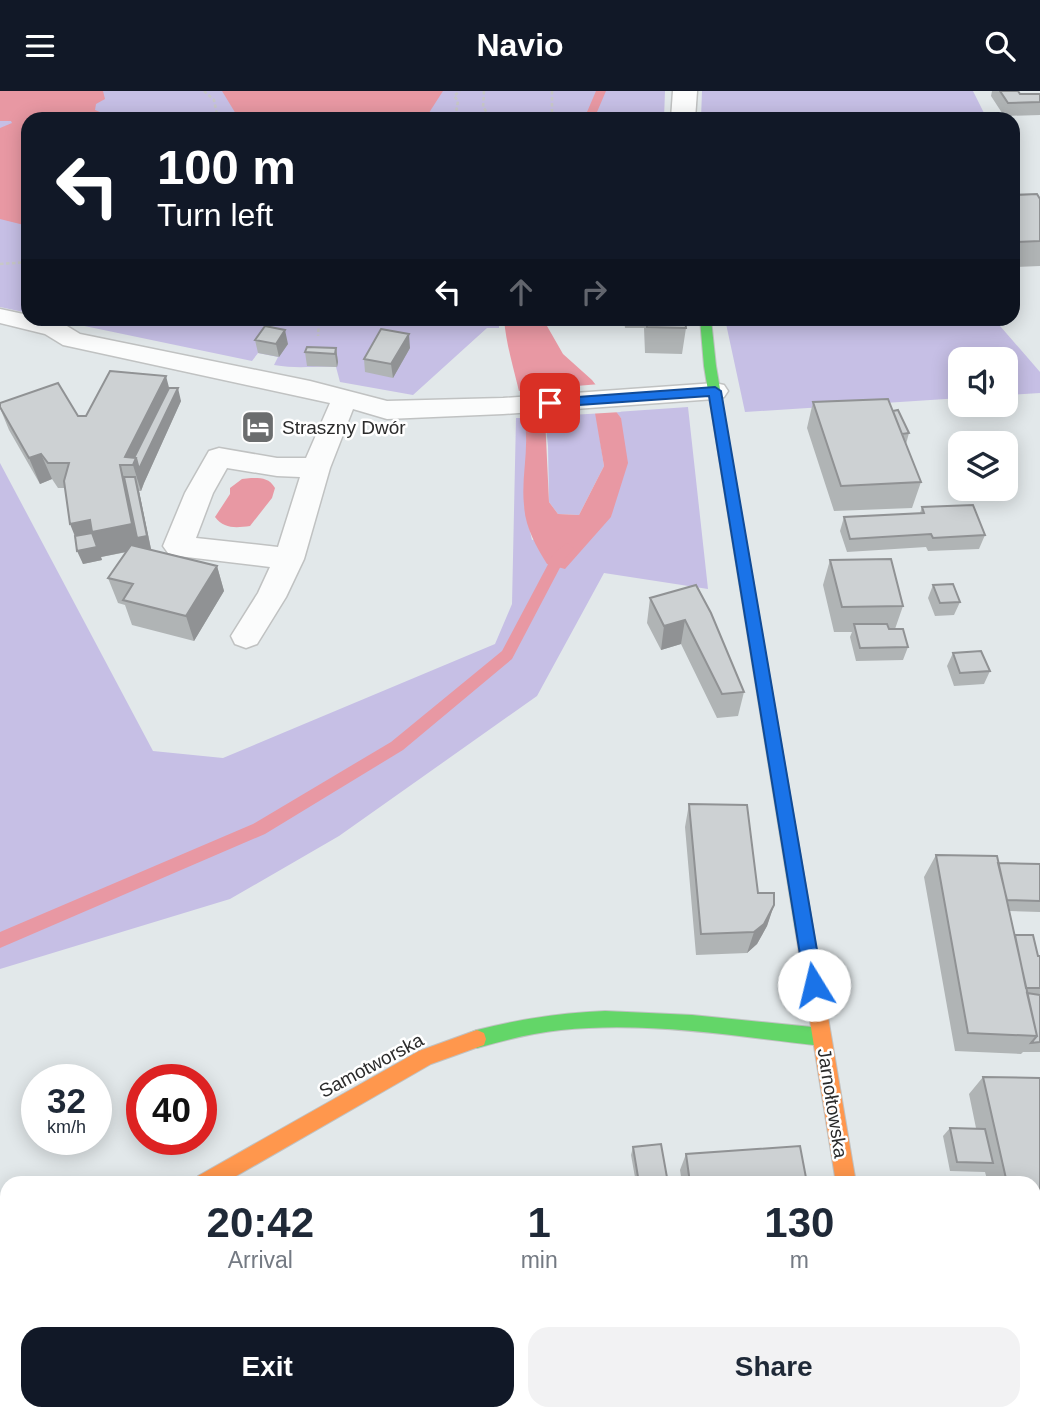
<!DOCTYPE html>
<meta charset="utf-8">
<style>
body{margin:0;font-family:Helvetica,sans-serif;background:#f2f2f3;color:#1f2937;height:100vh;display:flex;flex-direction:column;font-size:26px;white-space:nowrap}
*{box-sizing:border-box;margin:0}
p{font-size:23px;color:#747a83}
.icon{flex:none;width:38px;height:38px;fill:none;stroke:currentColor;stroke-width:2;stroke-linecap:round;stroke-linejoin:round}
.map{position:relative;flex:1;overflow:hidden}
.sheet{position:absolute;left:0px;top:1085px;width:1041px;height:245px;display:flex;flex-direction:column;background:#fff;border-radius:21px 21px 0 0;box-shadow:0 4px 18px #0003}
.sheet>*{flex:none}
.hud{position:absolute;left:21px;top:21px;width:999px;height:214px;border-radius:21px;box-shadow:0 4px 18px #0003;background:#111827;color:#fff;overflow:hidden}
.tools{position:absolute;left:948px;top:256px;display:grid;gap:14px}
.tools a{display:grid;place-items:center;width:70px;height:70px;border-radius:14px;background:#fff;box-shadow:0 4px 18px #0003;font-size:35px}
.speed{position:absolute;left:21px;top:973px;display:flex;gap:14px;font-size:35px;font-weight:700;text-align:center}
.speed>*{display:grid;place-content:center;width:91px;height:91px;border-radius:50%;background:#fff;box-shadow:0 4px 18px #0003;line-height:1}
.speed small{font-size:18px;font-weight:400}
.speed .limit{border:10px solid #d22;background:#fff;color:#111}
.pin{position:absolute;display:grid;place-items:center;width:60px;height:60px;color:#fff;margin:-30px;border-radius:14px;box-shadow:0 4px 10px #0006}
.me{position:absolute;width:77px;margin:-38px;rotate:351deg;stroke-linejoin:round;filter:drop-shadow(0 0 5px #0008)}
.turn{display:flex;align-items:center;gap:24px;height:147px;padding:0 21px;font-size:32px}
.turn .icon{width:91px;height:91px;stroke-width:2.5}
.turn b{display:block;font-size:49px;line-height:60px}
.lanes{display:flex;align-items:center;height:66px;padding:0 21px;background:#0003;justify-content:center;gap:35px;direction:ltr}
.lanes .off{opacity:.35}
.eta{display:flex;justify-content:space-evenly;align-items:center;height:119px;text-align:center}
.eta b{font-size:42px;font-weight:600;line-height:49px}
.primary-button{display:flex;gap:14px;margin-top:auto;padding:14px 21px}
.primary-button a{flex:1;height:80px;border-radius:21px;background:#111827;color:#fff;font-size:28px;font-weight:600;line-height:80px;text-align:center}
.primary-button a+a{background:#f2f2f3;color:#1f2937}
header{display:flex;justify-content:space-between;align-items:center;height:91px;padding:0 21px;background:#111827;color:#fff;font-size:32px;font-weight:600}
.map>svg:first-child{display:block}
</style>
<header><svg class="icon" aria-label="menu" viewBox="0 0 24 24"><path d="M4 6h16M4 12h16M4 18h16"/></svg>Navio<svg class="icon" aria-label="search" viewBox="0 0 24 24"><circle cx="10" cy="10" r="6"/><path d="M15 15l6 6"/></svg></header>
<div class="map">
<svg width="1040" height="1330" viewBox="0 0 1040 1330">
<rect width="100%" height="100%" fill="#e2e8ea"/>
<path fill="#c6bfe5" d="M0,0H665L664,28H28V222L0,216Z
M702,0H973L986,26L701,28Z
M51,228H510L499,232V237H487L413,304L340,291L336,276C312,275 297,278 274,274L278,266L258,262L252,270Z
M725,228H994L1040,281V302L1006,304V268H961V307L745,321Z
M688,316L708,498L604,482L537,605L339,745L230,808L0,878V372L153,660L223,667L495,553L512,513L516,327H525L527,355L524,414L532,449L611,426L621,327L616,321Z
M596,322L604,375L579,424L558,423L549,411L548,355L545,325Z"/>
<path fill="#e898a3" fill-rule="evenodd" d="M0,0H103L105,8L96,13L95,19L100,21V28H28V135L0,128V37L12,32L11,30H0Z
M222,0H443L425,28H239Z
M504,228H543L563,263L592,289L621,327L628,372L611,426L565,478L547,473C536,455 525,436 524,414C521,387 529,360 525,333C521,297 507,264 504,228ZM595,322L604,375L579,424L558,423L549,411L545,326Z
M251,387C262,387 269,387 275,397L272,407L250,435C236,437 224,438 215,426L230,403V397L242,388Z"/>
<path fill="#e2e8ea" d="M600,293L621,321L521,327L517,300Z"/>
<g fill="none" stroke-linecap="round" stroke-linejoin="round">
<path fill="#e898a3" fill-rule="evenodd" d="M596,0H606L594,28H584Z
M567,452L574,457L564,469L512,568L403,659L265,743L0,857V841L253,733L391,651L502,560L554,462Z"/>
<g stroke="#c0c2c2" stroke-width="3">
<path id="lane" d="M0,218L28,224V228L62,232L80,243L310,290L387,310L503,307L715,292L724,294L728,300L724,306L715,308L503,323L387,328L353,318L330,377L304,468L286,506L257,553L246,557L235,553L231,545L258,502L270,476L178,465L168,462L163,455L185,402L209,360L219,357L277,367H306L330,312L63,254L45,243L0,232ZM227,377L277,385L300,386L278,456L196,447L213,402Z"/>
</g>
<g stroke="#c0c2c2" stroke-width="3">
<path id="street" d="M673,0H697L695,28H671Z"/>
</g>
<g stroke="#c0c2c2" stroke-width="2">
<path id="fast" d="M700,228H711L716,275L813,837L810,842L804,845L798,842L795,837L704,275Z
M605,920L692,924L822,937L828,940L831,946L828,952L822,955C736,945 647,930 561,939C532,942 505,949 477,957L470,954L468,948L470,942L477,939C520,928 560,922 605,920Z
M7,1200V1222L0,1224V1202Z
M877,1323H899L900,1330H878Z"/>
</g>
<g stroke="#c0c2c2" stroke-width="2">
<path id="slow" d="M804,829L810,832L813,837L856,1092H836L795,837L798,832Z
M477,939L484,942L486,948L484,954L431,973L224,1092H195L198,1085L419,960Z"/>
</g>
<path stroke="#c7c8c8" stroke-width="2.5" stroke-dasharray="3.5 2.5" stroke-linecap="butt" d="M204,0L214,9L218,28
M484,0L483,16L492,28
M552,0V28
M448,28L456,22L458,10L454,5L460,0
M0,173L28,171
M315,228L319,230L318,245
M270,237L277,228"/>
<use href="#lane" fill="#fbfcfc" fill-rule="evenodd"/>
<use href="#street" fill="#fbfcfc" fill-rule="evenodd"/>
<use href="#fast" fill="#63d668" fill-rule="evenodd"/>
<use href="#slow" fill="#ff974d" fill-rule="evenodd"/>
</g>
<path fill="#b0b4b5" d="M992,0H1018L1020,3H1040V24L1004,25L991,5Z
M1013,104L1040,108V175L1013,176Z
M624,228H685L686,237L682,263L645,262L644,237H625Z
M255,249L288,253L279,266L258,262Z
M336,257L338,271L337,276L307,275L305,261Z
M410,257L393,287L365,281L364,268Z
M169,297L181,310L144,392L141,400H139L151,458L149,459L217,475L224,500L194,550L132,534L125,514L118,512L108,487L127,461L101,466L102,469L83,473L75,445L65,397H58L52,388L40,393L9,339L0,317V312L78,325H86Z
M813,311L893,320L909,342L906,353L921,391L912,417L834,420L807,337Z
M922,416L985,444L979,458L928,460L926,456L847,461L840,440L844,426L920,422Z
M830,469L903,515L895,538L908,556L903,569L856,570L850,546L852,541H834L823,494Z
M696,494L744,601L738,625L717,627L681,553L661,559L647,532L650,507Z
M933,494L960,511L954,524L935,525L928,507Z
M953,562L990,580L984,593L954,595L947,575Z
M689,713L758,802L774,814L767,835L757,853L747,862L696,864L685,736Z
M936,764L998,772L1040,773V821L1009,820L1015,844L1038,865H1040V961H1023L1021,963L955,960L924,786Z
M983,986L1040,987V1141H1034V1092H988L985,1081L950,1080L943,1045L950,1037H976L969,1003Z
M633,1056L668,1092H636L631,1064Z
M686,1063L807,1092H682L680,1079Z
M1034,1165H1040V1300H1034Z
M431,1323H462V1326Z"/>
<path fill="#909294" d="M285,239L288,253L279,266L276,253Z
M409,243L410,257L393,287L391,273Z
M336,257L338,271L337,276L335,263Z
M166,285L172,308L178,297L181,310L144,392L141,400L133,374L125,366Z
M41,363L52,388L40,393L29,367Z
M120,374L128,400L135,386L139,400L151,458L141,460L140,458L101,466L102,469L83,473L77,460L80,458L70,433L90,429Z
M217,475L224,500L194,550L186,525Z
M685,529L681,553L661,559L664,535Z
M774,814L767,835L757,853L747,862L754,841Z
M234,1323H240L239,1330H233Z"/>
<path fill="#cdd1d3" stroke="#909294" stroke-width="2" d="M1000,0H1018L1020,3H1040V11L1008,12Z
M1037,103L1040,108V150L1013,151V104Z
M647,228H685L686,237L647,236Z
M265,235L285,239L276,253L255,249Z
M381,238L409,243L391,273L364,268Z
M307,256L336,257L335,263L305,261Z
M110,280L166,285L125,366L136,367L133,374H120L132,433L92,441L90,429L70,433L64,390L69,372H48L41,363L29,367L0,316V312L58,292L78,325H86Z
M169,297H178L139,378L136,367H134Z
M888,308L921,391L841,395L813,311Z
M898,319L909,342L902,343L893,320Z
M124,386H135L147,445L137,447Z
M973,414L985,444L933,447L931,443L850,448L844,426L924,422L922,416Z
M92,442L97,456L77,460L75,445Z
M131,454L217,475L186,525L123,509L133,493L108,487Z
M891,468L903,515L842,516L830,469Z
M953,493L960,511L940,512L933,494Z
M696,494L711,522L744,601L722,603L685,529L664,535L650,507Z
M854,533H887L889,538H903L908,556L860,557Z
M981,560L990,580L960,582L953,562Z
M689,713L747,714L758,802H774V814L764,833L754,841L701,843Z
M936,764L997,765L1037,945L968,942Z
M998,772L1040,773V810L1007,809Z
M1015,844H1033L1038,865H1040V897H1026Z
M1027,902L1040,904V951L1031,952L1037,945Z
M983,986L1040,987V1127H1034V1092H1007Z
M950,1037L985,1038L993,1072L957,1071Z
M661,1053L668,1092H639L633,1056Z
M800,1055L807,1092H690L686,1063Z
M1034,1165H1040V1262H1034Z
M1034,1267H1040V1295H1034Z
M201,1323H234L233,1330H199Z"/>
<path fill="#1a73e8" stroke="#114b97" stroke-width="2" d="M715,296L721,300L823,894L820,899L814,902L807,899L805,894L709,305L550,316L544,312L550,308Z"/>
<defs>
<g id="hotel-square" transform="scale(1.75)"><rect x="-9" y="-9" width="18" height="18" rx="4" fill="#6b6d6e" stroke="#fff"/><path d="M-6-4.5h1.5V1H6V5H4.5V3h-9V5H-6ZM-4 0a1.8 1.8 0 1 1 3.6 0ZM.5 0V-2.5h3Q6-2.5 6 0Z" fill="#fff"/></g>
</defs>
<g fill-rule="evenodd">
<use href="#hotel-square" x="258" y="336"/>
</g>
<g text-anchor="middle" stroke-width="5" stroke-linejoin="round" paint-order="stroke">
<g font-size="19" fill="#2b2b2b" stroke="#fff" text-anchor="start">
<text x="282" y="343">Straszny Dwór</text>
</g>
<g font-size="19" fill="#2b2b2b" stroke="#fff">
<text transform="translate(371 974) rotate(-28)" y="7">Samotworska</text>
<text transform="translate(833 1012) rotate(81)" y="7">Jarnołtowska</text>
</g>
</g>
</svg>
<div class="tools">
<a><svg class="icon" aria-label="sound" viewBox="0 0 24 24"><path d="M4 9h4l5-4v14l-5-4H4zM17 9q2 3 0 6"/></svg></a>
<a><svg class="icon" aria-label="layers" viewBox="0 0 24 24"><path d="M12 4l9 5-9 5-9-5zM3 14l9 5 9-5"/></svg></a>
</div>
<div class="speed"><div>32<small>km/h</small></div><div class="limit">40</div></div>
<div class="pin" style="left:550px;top:312px;background:#d93025"><svg class="icon" aria-label="arrive" viewBox="0 0 24 24"><path d="M6 21V4h12l-3 4 3 4H6"/></svg></div>
<svg class="me" style="left:814px;top:894px" viewBox="-20 -20 40 40"><circle r="19" fill="#fff"/><path d="M0-13L10 11 0 6-10 11z" fill="#1a73e8"/></svg>
<div class="hud">
<div class="turn"><svg class="icon" aria-label="left" viewBox="0 0 24 24"><path d="M17 20v-9H6M10 6l-5 5 5 5"/></svg><div><b>100 m</b>Turn left</div></div>
<div class="lanes"><svg class="icon" aria-label="left" viewBox="0 0 24 24"><path d="M17 20v-9H6M10 6l-5 5 5 5"/></svg><svg class="icon off" aria-label="ahead" viewBox="0 0 24 24"><path d="M12 20V5M6 11l6-6 6 6"/></svg><svg class="icon off" aria-label="right" viewBox="0 0 24 24"><path d="M7 20v-9h11M14 6l5 5-5 5"/></svg></div>
</div>
<section class="sheet">
<div class="eta">
<div><b>20:42</b><p>Arrival</p></div>
<div><b>1</b><p>min</p></div>
<div><b>130</b><p>m</p></div>
</div>
<div class="primary-button"><a>Exit</a><a>Share</a></div>
</section>
</div>
